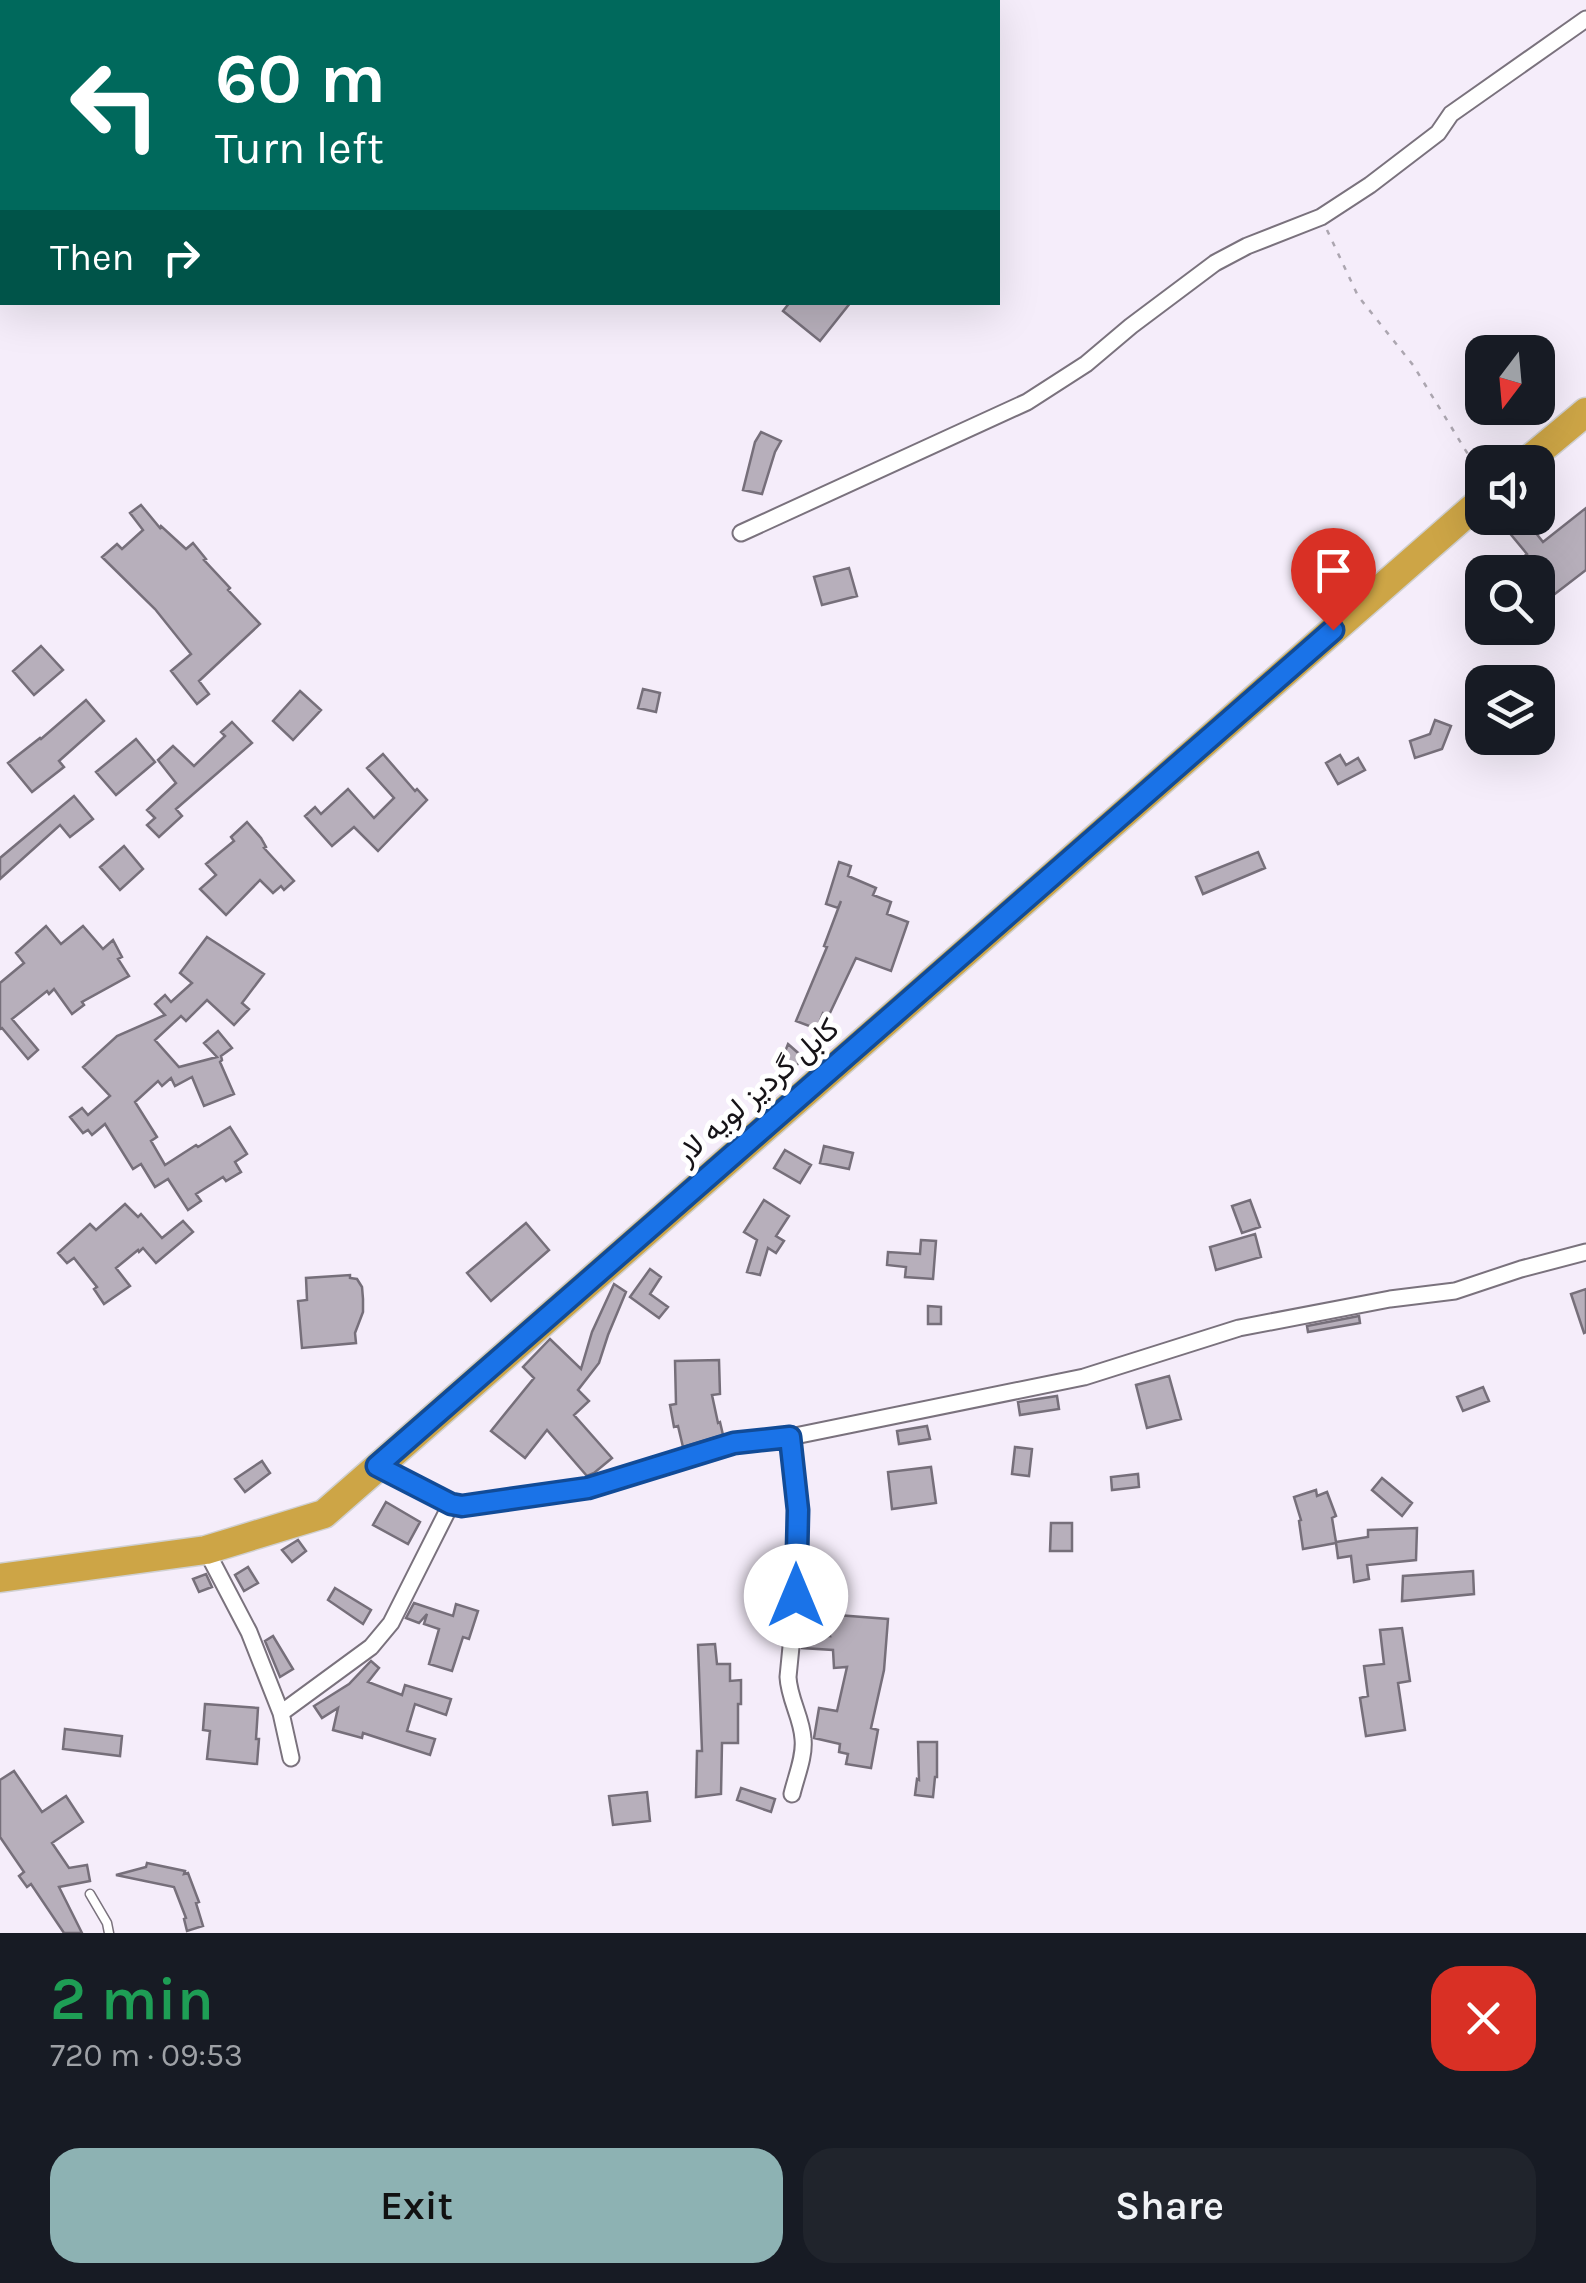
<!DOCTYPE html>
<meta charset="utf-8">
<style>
body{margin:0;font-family:Karla,Vazirmatn,sans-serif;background:#20242c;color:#f1f3f6;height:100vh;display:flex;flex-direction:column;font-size:38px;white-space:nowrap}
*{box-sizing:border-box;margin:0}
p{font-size:32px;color:#9ea1a6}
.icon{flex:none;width:55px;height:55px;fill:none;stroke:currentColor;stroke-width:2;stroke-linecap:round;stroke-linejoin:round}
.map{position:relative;height:1933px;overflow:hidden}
.side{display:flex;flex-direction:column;background:#171b24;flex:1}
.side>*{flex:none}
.hud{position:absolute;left:0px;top:0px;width:1000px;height:305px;box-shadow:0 10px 40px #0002;background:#00695c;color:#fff;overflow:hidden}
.needle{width:65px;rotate:196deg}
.buttons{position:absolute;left:1465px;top:335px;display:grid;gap:20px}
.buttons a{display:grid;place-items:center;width:90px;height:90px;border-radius:20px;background:#171b24;box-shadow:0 10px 40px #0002;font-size:50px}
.pin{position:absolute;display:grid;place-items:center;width:85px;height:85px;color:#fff;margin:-102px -42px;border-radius:50% 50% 50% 0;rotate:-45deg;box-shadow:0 0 10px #0007}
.pin .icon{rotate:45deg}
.me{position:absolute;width:110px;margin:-55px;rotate:0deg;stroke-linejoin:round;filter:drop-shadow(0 0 8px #0008)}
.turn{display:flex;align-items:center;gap:35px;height:210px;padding:0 50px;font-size:45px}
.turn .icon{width:130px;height:130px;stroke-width:2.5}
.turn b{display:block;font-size:70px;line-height:85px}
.then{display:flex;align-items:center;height:95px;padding:0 50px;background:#0003;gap:20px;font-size:38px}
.round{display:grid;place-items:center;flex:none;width:105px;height:105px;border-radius:30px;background:#20242c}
.headline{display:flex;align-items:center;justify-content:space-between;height:170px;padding:0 50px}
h1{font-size:60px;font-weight:600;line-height:75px;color:#1e9e55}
.primary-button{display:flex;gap:20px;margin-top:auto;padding:20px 50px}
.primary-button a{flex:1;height:115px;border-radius:30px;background:#8db2b3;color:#111;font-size:40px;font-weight:600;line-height:115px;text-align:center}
.primary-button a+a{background:#20242c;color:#f1f3f6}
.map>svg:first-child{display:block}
</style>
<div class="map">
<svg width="1586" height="1933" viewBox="0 0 1586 1933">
<rect width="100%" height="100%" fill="#f5edfa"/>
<path fill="#b7afbb" stroke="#766f7a" stroke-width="2.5" d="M790,302H851L820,341L783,311Z
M761,432L781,441L775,452L762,494L743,490L755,442Z
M141,505L160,528L161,526L186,549L193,543L206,559L204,560L230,588L228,590L260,624L199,681L209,694L197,704L171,671L191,654L155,609L102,557L117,544L122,549L143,530L130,513Z
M1586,508V570L1547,600L1538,589V572H1525L1517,562L1527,554L1503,525L1513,518H1524L1543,542Z
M849,568L857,596L822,605L814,577Z
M41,646L63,670L34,695L13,671Z
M643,689L660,693L656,712L638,708Z
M300,691L321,710L293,740L273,721Z
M86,700L104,721L59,761L64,767L32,792L8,763L40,738L41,739Z
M1435,720L1451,726L1442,749L1415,758L1410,741L1430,734Z
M232,722L252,743L176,809L182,816L159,837L147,825L155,818L147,810L176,783L158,760L173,746L194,766L225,736L221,732Z
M136,739L155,762L116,795L96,772Z
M383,754L415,791L417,789L427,800L378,851L354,827L332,846L305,816L315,807L321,814L348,789L374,818L394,798L367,768Z
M1340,755L1346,765L1358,758L1365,770L1338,784L1326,763Z
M74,796L93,819L70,837L60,825L0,879V858Z
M247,822L261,838L266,847L264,848L294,881L284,890L281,886L273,893L260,880L226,915L200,889L216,875L206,864L234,841L231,837Z
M124,846L143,869L120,890L100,867Z
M1258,852L1265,868L1203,894L1196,877Z
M839,862L851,866L848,876L876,888L873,895L891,902L887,914L908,922L891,971L856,958L829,1015L823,1013L817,1029L796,1021L827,947L824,946L841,901L838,908L826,904Z
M46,926L61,944L83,926L103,949L113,940L122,957L118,959L129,976L82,1002L84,1005L72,1014L54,989L49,994L47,991L12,1019L38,1050L28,1059L2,1028L0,1029V983L24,963L16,953Z
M207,937L264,974L242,1003L249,1009L234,1025L207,1000L186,1021L181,1016L155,1040L179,1067L217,1057L204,1043L218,1031L232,1048L221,1056L222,1060L220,1062L234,1094L204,1106L192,1077L175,1086L171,1078L162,1086L158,1081L135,1102L157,1137L151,1141L165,1165L196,1145L198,1147L230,1127L247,1154L235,1162L241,1172L226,1181L223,1177L196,1194L201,1201L188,1210L168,1179L155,1187L141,1164L133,1169L105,1124L92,1135L88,1130L83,1133L70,1117L82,1108L88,1115L110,1096L83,1067L117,1036L165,1015L155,1004L165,995L171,1002L192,983L180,973Z
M788,1044L805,1059L773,1082Z
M824,1146L853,1153L849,1169L820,1163Z
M785,1150L811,1165L800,1183L774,1168Z
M764,1200L789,1216L776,1236L784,1241L776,1253L768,1248L760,1275L747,1272L757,1240L744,1232Z
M1250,1200L1260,1227L1242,1233L1232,1206Z
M125,1204L138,1217L141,1214L162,1238L183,1221L193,1232L156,1263L143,1248L139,1252L138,1250L116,1268L130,1286L104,1304L94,1289L97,1287L74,1258L67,1263L58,1253L90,1224L96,1230Z
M526,1223L549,1250L491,1301L467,1273Z
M1255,1234L1261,1257L1216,1270L1210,1247Z
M921,1240L936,1241L933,1279L905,1277L906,1267L887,1265L888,1252L920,1254Z
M650,1269L661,1277L650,1294L668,1307L659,1318L630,1297Z
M350,1275V1278L357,1279L362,1287L363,1299V1312L355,1333L356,1343L302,1348L298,1301L307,1300L306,1278Z
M614,1284L626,1292L608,1335L599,1363L578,1390L589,1401L574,1415L612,1458L594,1473L587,1476L547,1430L525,1458L491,1431L534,1378L523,1367L550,1339L581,1369L592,1332Z
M1586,1289V1332L1584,1333L1571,1294Z
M928,1306L941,1307V1324H928Z
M1359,1316L1360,1323L1308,1332L1307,1326Z
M719,1360L720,1394L712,1395L718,1423L720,1422L723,1435L683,1447L678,1426L674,1427L670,1405L676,1404L675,1361Z
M1169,1376L1181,1419L1147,1428L1136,1385Z
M1483,1387L1489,1401L1463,1411L1457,1397Z
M1057,1396L1059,1409L1020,1415L1018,1402Z
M927,1426L930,1439L899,1444L897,1431Z
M1015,1447L1032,1449L1029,1476L1012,1474Z
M262,1461L270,1473L245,1492L235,1479Z
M931,1467L936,1503L892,1509L888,1472Z
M1138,1474L1139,1487L1112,1490L1111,1477Z
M1382,1478L1412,1503L1402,1516L1372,1490Z
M1316,1490L1317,1496L1327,1492L1336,1516L1332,1518L1336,1542L1368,1537V1530L1417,1528L1416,1560L1367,1565L1369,1579L1354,1582L1351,1556L1338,1558L1336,1543L1303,1549L1299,1521L1301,1520L1294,1497Z
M386,1502L420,1522L408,1544L373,1525Z
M1051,1523H1072V1551H1050Z
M298,1540L306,1551L292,1562L282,1550Z
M248,1567L258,1583L244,1591L235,1575Z
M1473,1571L1474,1594L1402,1601L1403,1576Z
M808,1573L820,1574L824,1590L807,1591Z
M206,1574L212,1587L199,1592L193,1579Z
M335,1588L371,1610L363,1624L328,1600Z
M414,1603L453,1616L456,1604L478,1611L469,1639L463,1637L452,1671L429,1664L439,1629L424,1624L427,1614L419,1623L406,1618Z
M824,1614L888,1619L884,1670L871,1728L878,1730L871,1768L846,1764L848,1754L839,1752L840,1744L814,1738L819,1708L837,1711L847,1667L834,1668L833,1650L802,1648L804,1634L830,1636Z
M1402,1628L1410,1681L1398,1683L1405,1730L1366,1736L1360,1698L1368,1696L1364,1666L1384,1664L1380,1630Z
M273,1636L293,1669L280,1677L265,1641Z
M715,1644L717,1664H730V1681L741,1680V1704H738V1743H722L721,1794L696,1797L697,1751H702L698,1645Z
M371,1661L379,1668L368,1682L402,1695L405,1685L451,1699L446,1715L415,1704L407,1731L435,1739L430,1755L363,1733L362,1738L333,1730L338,1708L322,1718L314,1706L349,1684Z
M205,1704L258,1708L256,1739H259L257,1764L207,1759L210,1731L203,1730Z
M65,1729L122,1736L120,1756L63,1749Z
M918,1742H937V1777H935L933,1797L915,1795L917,1779L919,1780Z
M14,1771L42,1812L66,1796L83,1822L52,1843L69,1868L87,1865L90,1881L59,1887L82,1933H64L31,1884L27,1887L19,1876L24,1872L0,1837V1780Z
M741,1788L775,1799L771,1812L737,1800Z
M647,1792L650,1821L613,1825L609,1796Z
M147,1863L185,1871L184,1874L188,1873L199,1902L196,1903L203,1926L187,1931L184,1919L186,1918L174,1887L116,1875L146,1867Z"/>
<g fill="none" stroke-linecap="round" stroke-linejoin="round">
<g stroke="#7a727d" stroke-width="11">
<path id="lane" d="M90,1894L107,1923L109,1933"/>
</g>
<g stroke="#7a727d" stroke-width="19">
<path id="street" d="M741,533L1027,402L1086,364L1131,326L1215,263L1247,246L1321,217L1370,185L1438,133L1451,114L1586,19
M790,1437L797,1510L796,1596L788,1677C789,1699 802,1718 803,1739C805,1756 796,1777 792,1794
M377,1465L451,1504L462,1506L588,1487L734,1443L790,1437L1084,1377L1239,1328L1390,1299L1455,1291L1521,1269L1586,1252
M206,1550L249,1632L281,1713L291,1758
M281,1713L371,1647L391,1623L451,1504"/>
</g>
<g stroke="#d0d0d1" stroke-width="31">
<path id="highway" d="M1526,462L1586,412
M0,1578L206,1550L324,1514L1482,500"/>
</g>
<path stroke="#aca6b0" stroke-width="2.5" stroke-dasharray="5 8" stroke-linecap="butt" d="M1327,230L1358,296L1413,365L1482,477"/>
<use href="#lane" stroke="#fff" stroke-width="8"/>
<use href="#street" stroke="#fff" stroke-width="15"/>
<use href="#highway" stroke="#cda546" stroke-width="28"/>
</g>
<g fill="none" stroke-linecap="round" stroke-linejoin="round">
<g stroke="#114b97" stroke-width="25">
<path id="route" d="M796,1596L798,1510L790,1437L734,1443L588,1488L462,1506L451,1504L377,1466L1333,630"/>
</g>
<use href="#route" stroke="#1a73e8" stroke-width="18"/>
</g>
<g text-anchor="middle" stroke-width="10" stroke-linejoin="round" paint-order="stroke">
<g font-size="30" fill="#161317" stroke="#fff">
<text transform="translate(757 1091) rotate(-41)" y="10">کابل گردیز لویه لار</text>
</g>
</g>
</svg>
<div class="buttons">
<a><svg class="needle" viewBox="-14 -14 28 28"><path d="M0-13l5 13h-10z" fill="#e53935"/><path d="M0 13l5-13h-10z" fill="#9ea1a6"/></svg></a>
<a><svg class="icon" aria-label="sound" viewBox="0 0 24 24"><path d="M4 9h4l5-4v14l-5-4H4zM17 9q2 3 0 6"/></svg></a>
<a><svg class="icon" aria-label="search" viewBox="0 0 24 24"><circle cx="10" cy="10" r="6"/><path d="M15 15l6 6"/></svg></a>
<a><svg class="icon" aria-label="layers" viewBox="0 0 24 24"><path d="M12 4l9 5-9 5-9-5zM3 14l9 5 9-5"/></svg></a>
</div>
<div class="pin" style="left:1333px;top:630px;background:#d93025"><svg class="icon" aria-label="arrive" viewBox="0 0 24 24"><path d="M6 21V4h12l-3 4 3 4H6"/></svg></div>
<svg class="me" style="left:796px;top:1596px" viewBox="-20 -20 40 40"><circle r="19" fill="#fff"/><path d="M0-13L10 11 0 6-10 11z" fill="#1a73e8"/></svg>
<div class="hud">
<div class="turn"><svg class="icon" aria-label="left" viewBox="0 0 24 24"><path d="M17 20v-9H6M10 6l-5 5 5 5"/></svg><div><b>60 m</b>Turn left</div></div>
<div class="then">Then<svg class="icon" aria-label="right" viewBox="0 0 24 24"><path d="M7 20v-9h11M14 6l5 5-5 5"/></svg></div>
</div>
</div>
<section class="side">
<div class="headline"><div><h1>2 min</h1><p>720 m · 09:53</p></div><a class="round" style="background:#d93025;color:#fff"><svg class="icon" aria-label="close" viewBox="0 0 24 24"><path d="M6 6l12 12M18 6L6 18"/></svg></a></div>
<div class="primary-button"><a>Exit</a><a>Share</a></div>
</section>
